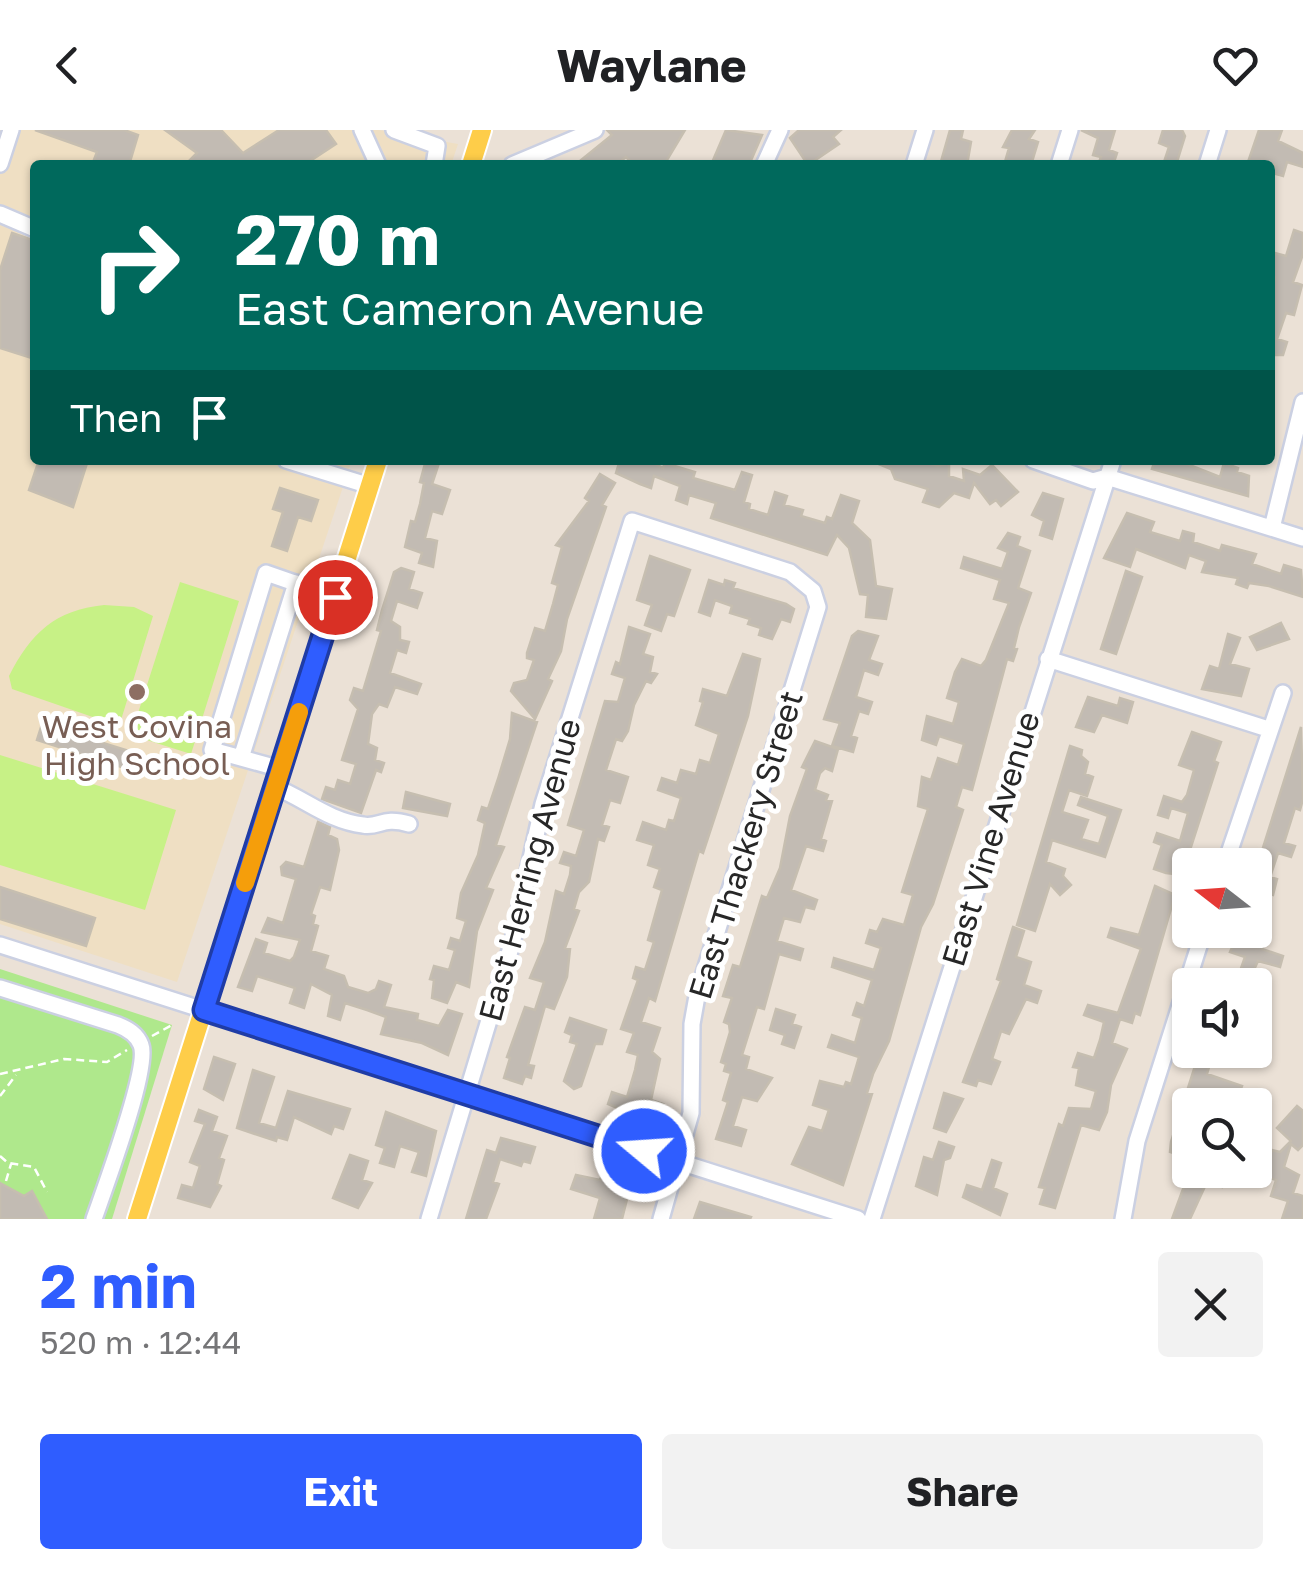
<!DOCTYPE html>
<meta charset="utf-8">
<style>
body{margin:0;font-family:"Golos Text",sans-serif;background:#f2f2f2;color:#202124;height:100vh;display:flex;flex-direction:column;font-size:38px;white-space:nowrap}
*{box-sizing:border-box;margin:0}
p{font-size:32px;color:#757577}
.icon{flex:none;width:55px;height:55px;fill:none;stroke:currentColor;stroke-width:2;stroke-linecap:round;stroke-linejoin:round}
.map{position:relative;height:1089px;overflow:hidden}
.panel{display:flex;flex-direction:column;background:#fff;flex:1}
.panel>*{flex:none}
.hud{position:absolute;left:30px;top:30px;width:1245px;height:305px;border-radius:10px;box-shadow:0 2px 8px #0004;background:#00695c;color:#fff;overflow:hidden}
.needle{width:65px;rotate:287deg}
.fabs{position:absolute;left:1172px;top:718px;display:grid;gap:20px}
.fabs a{display:grid;place-items:center;width:100px;height:100px;border-radius:10px;background:#fff;box-shadow:0 2px 8px #0004;font-size:50px}
.pin{position:absolute;display:grid;place-items:center;width:85px;height:85px;color:#fff;margin:-42px;border:5px solid #fff;border-radius:50%;box-shadow:0 2px 10px #0007}
.me{position:absolute;width:110px;margin:-55px;rotate:288deg;stroke-linejoin:round;filter:drop-shadow(0 0 8px #0008)}
.turn{display:flex;align-items:center;gap:35px;height:210px;padding:0 40px;font-size:45px}
.turn .icon{width:130px;height:130px;stroke-width:2.5}
.turn b{display:block;font-size:70px;line-height:85px}
.then{display:flex;align-items:center;height:95px;padding:0 40px;background:#0003;gap:20px;font-size:38px}
.round{display:grid;place-items:center;flex:none;width:105px;height:105px;border-radius:10px;background:#f2f2f2}
.head{display:flex;align-items:center;justify-content:space-between;height:170px;padding:0 40px}
h1{font-size:60px;font-weight:700;line-height:75px;color:#2f5dff}
.primary-button{display:flex;gap:20px;margin-top:auto;padding:20px 40px}
.primary-button a{flex:1;height:115px;border-radius:10px;background:#2f5dff;color:#fff;font-size:40px;font-weight:700;line-height:115px;text-align:center}
.primary-button a+a{background:#f2f2f2;color:#202124}
header{display:flex;justify-content:space-between;align-items:center;height:130px;padding:0 40px;background:#fff;font-size:45px;font-weight:700}
.map>svg:first-child{display:block}
</style>
<header><svg class="icon" aria-label="back" viewBox="0 0 24 24"><path d="M15 5l-7 7 7 7"/></svg>Waylane<svg class="icon" aria-label="heart" viewBox="0 0 24 24"><path d="M12 20l-8-8c-3-5 5-10 8-4 3-6 11-1 8 4z"/></svg></header>
<div class="map">
<svg width="1303" height="1089" viewBox="0 0 1303 1089">
<rect width="100%" height="100%" fill="#ebe1d6"/>
<path fill="#efdfc3" d="M0,0H379L458,14L451,35H35V330H352L177,852L0,794Z"/>
<path fill="#afe88c" d="M0,839L172,895L112,1089H0Z"/>
<path fill="#c7f186" d="M180,452L239,471L191,624L131,605Z
M104,475L134,477L153,486L121,590L110,593L12,559L9,546C31,503 55,480 104,475Z
M0,625L176,680L145,780L0,735Z"/>
<path fill="#c2bbb3" stroke="#c6beb0" stroke-width="2.5" d="M35,0H124L138,5L129,35H92L97,22Z
M165,0H221L243,23L279,0H326L336,14L304,35H185L197,23Z
M607,0H685L664,35H634L626,27L616,35H575L612,5Z
M726,0L762,5L749,35H711Z
M799,0H841L833,7L839,14L808,35L790,8Z
M950,0H963L961,9L971,12L967,35H940Z
M1012,0H1035L1029,9L1038,12L1031,35H1004L1009,18L1003,17Z
M1081,0H1115L1109,20L1117,23L1113,35H1098L1101,27L1093,25L1098,8Z
M1163,0H1182L1185,6L1176,35H1163L1169,17L1159,13Z
M1259,0H1282L1278,11L1303,23V37L1287,32L1283,46L1272,43L1275,35H1247Z
M1294,100L1303,103V124L1293,152L1302,155L1294,185L1286,183L1277,209L1287,212L1283,225H1270V166L1275,148L1270,138L1275,123L1286,126Z
M12,103L35,111V229L0,218V140Z
M39,330H88L73,377L29,360Z
M426,330H440L432,354L450,360L442,384L432,381L425,408L437,411L433,437L419,433L422,423L405,417L411,391L415,392L420,374L424,353L420,352Z
M620,330H648L663,338L665,333L695,342L693,348L735,360L742,342L752,345L744,372L750,374L749,379L768,385L775,362L787,366L784,375L803,380L801,386L825,393L827,387L832,389L841,365L859,371L852,393L870,410L876,456L892,459L886,489L866,487L868,465L860,464L849,418L837,405L827,425L711,388L716,373L689,365L687,374L676,370L680,356L654,346L651,358L640,354L616,343Z
M869,330H918L938,336L949,333V346L964,351L963,339L980,345L992,335L1018,362L1001,376L996,370L990,374L974,353L969,368L954,363L939,377L923,372L928,359L895,349L891,339Z
M1155,330H1177L1220,347L1224,333L1238,338L1237,342L1249,346L1248,366L1152,339Z
M600,344L615,353L602,375L606,377L567,489L561,521L548,549L552,551L535,589L511,561L514,553L527,550L534,530L527,528V523L535,498L545,501L553,474L558,455L552,453L562,417L556,415L589,371L585,368Z
M280,358L318,370L311,391L298,387L287,421L272,416L283,382L273,379Z
M1043,363L1063,369L1052,409L1040,405L1044,391L1032,385Z
M1127,383L1154,392L1150,402L1180,411L1183,401L1194,404L1193,412L1220,421L1222,415L1256,424L1252,434L1281,444L1284,435L1301,440L1303,467L1269,456L1249,453L1247,458L1236,454L1238,448L1202,442L1206,431L1189,425L1185,438L1136,419L1130,437L1104,428Z
M1008,403L1020,407L1017,416L1030,421L1018,458L1031,463L1019,497L1014,518L1017,519L1013,531L1007,529L972,660L962,657L956,677L963,680L933,774L921,797L889,911L873,944L867,963L872,964L843,1055L792,1034L809,997L822,1001L829,980L813,975L820,951L844,957L846,952L851,954L859,927L828,917L832,905L855,913L862,888L853,885L857,873L864,876L872,850L832,837L834,828L874,840L881,818L866,813L870,800L877,802L883,789L904,795L913,765L902,762L928,679L918,676L922,647L931,650L938,628L958,635L964,614L939,606L936,615L922,610L927,586L953,594L959,572L947,568L955,542L962,529L981,536L986,530L1009,473L994,469L1000,450L961,438L964,427L1002,439L1008,422L998,418Z
M650,426L690,440L674,486L667,484L661,501L645,495L652,475L637,470Z
M401,438L414,442L409,459L422,463L417,478L397,471L391,491L400,497V510L409,512L406,523L397,520L390,543L421,554L417,564L395,557L387,577L379,574L372,584L368,614L377,618L375,630L384,633L381,642L376,640L361,683L322,669L326,657L335,660L338,650L350,654L356,634L342,630L358,579L350,570L354,558L363,561L381,501L377,500L382,480L394,442Z
M1126,441L1142,447L1116,524L1101,519Z
M709,450L724,455L725,450L735,453L733,458L786,474L794,479L790,492L781,489L772,509L759,505L761,498L748,494L750,489L730,483L732,476L715,470L710,486L699,482Z
M1281,493L1289,509L1257,520L1250,507Z
M629,497L650,504L643,524L653,527L650,542L657,544L651,553L646,551L634,575L628,601L622,611L616,609L606,640L628,647L620,673L610,670L602,695L609,697L604,711L598,709L589,752L579,762L574,779L579,781L565,818L570,819L567,847L554,879L545,876L528,935L534,936L531,948L525,946L522,954L504,948L510,928L507,927L525,877L535,880L544,852L530,848L545,812L556,761L564,764L570,745L571,736L560,733L564,722L576,726L584,700L568,695L605,571L618,572L625,548L612,544L616,532L620,534Z
M858,501L878,506L869,530L882,534L878,545L864,540L856,567L872,572L868,584L859,581L851,606L857,608L853,622L832,616L840,593L824,589L852,506Z
M1228,504L1240,508L1230,534L1249,539L1241,566L1202,559L1210,536L1219,539Z
M743,524L760,529L748,586L703,723L699,721L655,871L649,868L641,892L660,898L652,922L660,929L651,970L663,974L657,991L643,989L608,974L612,962L627,967L635,940L638,925L627,922L634,903L621,899L638,850L633,848L636,837L645,840L654,812L648,810L662,760L654,757L660,739L648,735L654,715L637,710L643,692L666,700L669,690L674,691L681,668L658,660L662,648L677,653L681,640L696,644L700,630L710,633L719,604L696,595L703,572L700,571L703,559L727,566Z
M1088,567L1118,576L1120,568L1133,572L1127,593L1102,585L1094,602L1076,597Z
M512,583L537,592L496,715L504,717L486,758L493,760L477,801L469,857L456,852L447,873L432,868L434,850L430,849L434,836L449,840L455,820L448,818L451,808L460,811L466,791L457,788L461,763L478,725L485,693L478,690L482,677L488,679L498,649L510,609Z
M42,594L142,625L137,642L37,610Z
M1301,597L1303,669L1300,680L1295,678L1284,713L1295,716L1291,727L1278,723L1270,747L1277,749L1273,765L1267,763L1255,793V743Z
M1192,602L1221,612L1214,631L1218,633L1182,745L1166,743L1154,739L1162,715L1154,712L1157,703L1180,711L1188,683L1171,678L1168,688L1158,685L1164,666L1182,672L1187,665L1194,640L1179,635Z
M815,611L838,619L832,641L825,638L820,643L815,660L828,665L826,670L832,671L821,709L826,711L823,721L806,716L791,760L817,770L814,779L805,777L800,792L784,788L777,811L803,819L800,830L779,824L764,879L757,877L742,925L749,927L746,939L772,948L757,971L742,967L733,996L746,1000L741,1016L716,1009L728,972L723,970L731,943L724,941L726,934L721,932L730,902L729,894L724,892L732,868L723,866L733,835L740,837L762,766L767,768L780,738L790,686L807,639L802,637Z
M1070,616L1082,620L1081,626L1088,632L1085,644L1093,647L1087,666L1069,660L1062,682L1088,690L1081,709L1099,714L1108,686L1078,675L1081,667L1121,680L1105,727L1052,710L1046,732L1065,739L1063,746L1071,755L1060,765L1050,754L1035,801L1017,795Z
M406,662L450,674L447,686L403,678Z
M318,692L330,697L328,705L337,709L339,720L330,760L320,757L311,784L315,786L313,794L318,796L311,821L328,826L324,839L344,846L348,857L368,863L376,859L379,851L391,855L384,877L418,884L417,890L439,896L448,880L462,884L448,925L422,913L381,904L386,887L367,880L345,873L340,890L328,886L332,865L311,854L304,878L290,873L295,858L257,846L252,861L238,857L256,809L267,813L264,823L290,831L294,827L300,810L262,802L268,788L283,793L296,749L282,745L281,737L286,732L304,737Z
M1155,756L1175,765L1140,885L1135,883L1132,893L1120,889L1112,913L1127,919L1111,955L1107,982L1099,1000L1081,995L1055,1078L1040,1074L1045,1058L1039,1057L1059,994L1063,996L1069,978L1091,979L1096,961L1076,955L1079,938L1073,937L1078,923L1094,928L1100,910L1104,892L1084,885L1088,875L1118,883L1141,819L1108,807L1111,798L1139,805Z
M0,757L95,788L86,816L0,789Z
M1013,797L1024,801L1016,827L1031,832L1024,855L1041,861L1037,873L1026,869L1009,904L1001,901L992,929L1000,932L991,954L978,950L976,956L963,952L1001,851L997,849Z
M1240,800H1260L1258,807L1265,809L1262,819L1283,826L1280,837L1258,831L1247,855H1225L1229,841L1239,844L1245,827L1230,822Z
M776,879L795,885L792,894L801,897L794,918L782,914L785,905L770,900Z
M570,888L606,900L602,914H595L581,956L574,959L564,951L577,914L570,912L572,905L565,902Z
M1200,920H1240L1237,932L1213,924L1207,944L1242,956L1238,967L1216,960L1212,975H1190V1029L1170,1022L1171,1012Z
M214,927L235,934L223,970L204,959Z
M253,940L274,947L259,993L276,998L288,961L350,979L343,999L334,996L331,1004L294,987L287,1010L277,1007L276,1011L237,998Z
M944,963L963,969L946,1002L934,998Z
M1297,976L1303,981V1015L1298,1020L1291,1014L1284,1037L1299,1045L1293,1063L1303,1066V1089H1282L1288,1071L1271,1066L1276,1050L1264,1046L1272,1020L1280,1022L1291,1011L1277,998Z
M199,980L217,987L212,1001L227,1006L219,1028L224,1030L217,1054L221,1056L210,1077L178,1068L182,1055L193,1058L200,1036L190,1032L205,994L195,991Z
M386,982L436,1001L426,1046L412,1042L419,1022L400,1016L394,1037L380,1033L385,1018L376,1015Z
M501,1008L535,1017L530,1033L523,1031L521,1036L500,1029L493,1052L499,1054L486,1089H466L487,1020L496,1023Z
M939,1012L954,1017L950,1028L944,1030L937,1065L916,1056L924,1027L933,1030Z
M350,1025L368,1031L362,1050L372,1053L358,1078L333,1068Z
M992,1030L1001,1033L993,1058L1007,1064L1000,1085L963,1067L967,1055L982,1060Z
M1190,1040L1225,1048L1222,1057L1207,1052L1190,1089H1172Z
M602,1044L631,1053L622,1089H594L600,1068L571,1059L576,1045L600,1050Z
M0,1053L24,1066L32,1061L47,1089H0Z
M700,1072L751,1087L750,1089H694Z"/>
<g fill="none" stroke-linecap="round" stroke-linejoin="round">
<g stroke="#cbd0e2" stroke-width="20">
<path id="minor" d="M362,0L378,35
M394,0L437,16L434,35
M0,34L11,0
M512,35L595,0
M764,35L780,0
M914,35L925,0
M1059,35L1070,0
M1207,35L1218,0
M0,84L35,99
M286,330L370,356
M1033,330L1093,351L1107,347L1303,408
M1272,398L1303,272
M1048,529L1268,599
M241,628L296,453
M281,639L212,620L266,443L335,467
M275,657C305,669 329,691 363,695C380,698 382,686 409,694
M1225,735L1283,563
M0,815L858,1089
M0,858L118,895C128,899 137,904 141,915C150,937 104,1060 94,1089
M429,1089L512,814L543,674L632,391L790,442L813,461L818,477L697,866L692,894L691,983L661,1089
M872,1089L1113,330
M1123,1089L1137,1011L1204,800"/>
</g>
<g stroke="#fff" stroke-width="22">
<path id="major" d="M471,35L482,0
M137,1089L378,330"/>
</g>
<path stroke="#fff" stroke-width="2.5" stroke-dasharray="8 5" stroke-linecap="butt" d="M152,906L172,895
M0,944L64,929L107,932L127,920
M0,966L16,945
M0,1026L8,1033L34,1037L47,1062
M6,1051L11,1034"/>
<use href="#minor" stroke="#fff" stroke-width="15"/>
<use href="#major" stroke="#fecd49" stroke-width="18"/>
</g>
<g fill="none" stroke-linecap="round" stroke-linejoin="round">
<g stroke="#1f3ca6" stroke-width="25">
<path id="route" d="M335,467L204,880L644,1021"/>
</g>
<use href="#route" stroke="#2f5dff" stroke-width="18"/>
<path stroke="#f59e0b" stroke-width="18" d="M245,753L299,582"/>
</g>
<circle fill="#8d6e63" stroke="#fff" stroke-width="4" cx="137" cy="562" r="10"/>
<g text-anchor="middle" stroke-width="10" stroke-linejoin="round" paint-order="stroke">
<g font-size="32" fill="#785e54" stroke="#fff">
<text x="137" y="608">West Covina<tspan x="137" dy="37">High School</tspan></text>
</g>
<g font-size="32" fill="#272727" stroke="#fff">
<text transform="translate(991 709) rotate(-73)" y="11">East Vine Avenue</text>
<text transform="translate(746 715) rotate(-73)" y="11">East Thackery Street</text>
<text transform="translate(530 740) rotate(-75)" y="11">East Herring Avenue</text>
</g>
</g>
</svg>
<div class="fabs">
<a><svg class="needle" viewBox="-14 -14 28 28"><path d="M0-13l5 13h-10z" fill="#e53935"/><path d="M0 13l5-13h-10z" fill="#757577"/></svg></a>
<a><svg class="icon" aria-label="sound" viewBox="0 0 24 24"><path d="M4 9h4l5-4v14l-5-4H4zM17 9q2 3 0 6"/></svg></a>
<a><svg class="icon" aria-label="search" viewBox="0 0 24 24"><circle cx="10" cy="10" r="6"/><path d="M15 15l6 6"/></svg></a>
</div>
<div class="pin" style="left:335px;top:467px;background:#d93025"><svg class="icon" aria-label="arrive" viewBox="0 0 24 24"><path d="M6 21V4h12l-3 4 3 4H6"/></svg></div>
<svg class="me" style="left:644px;top:1021px" viewBox="-20 -20 40 40"><circle r="17" fill="#2f5dff" stroke="#fff" stroke-width="3"/><path d="M0-11L8 9 0 5-8 9z" fill="#fff"/></svg>
<div class="hud">
<div class="turn"><svg class="icon" aria-label="right" viewBox="0 0 24 24"><path d="M7 20v-9h11M14 6l5 5-5 5"/></svg><div><b>270 m</b>East Cameron Avenue</div></div>
<div class="then">Then<svg class="icon" aria-label="arrive" viewBox="0 0 24 24"><path d="M6 21V4h12l-3 4 3 4H6"/></svg></div>
</div>
</div>
<section class="panel">
<div class="head"><div><h1>2 min</h1><p>520 m · 12:44</p></div><a class="round"><svg class="icon" aria-label="close" viewBox="0 0 24 24"><path d="M6 6l12 12M18 6L6 18"/></svg></a></div>
<div class="primary-button"><a>Exit</a><a>Share</a></div>
</section>
